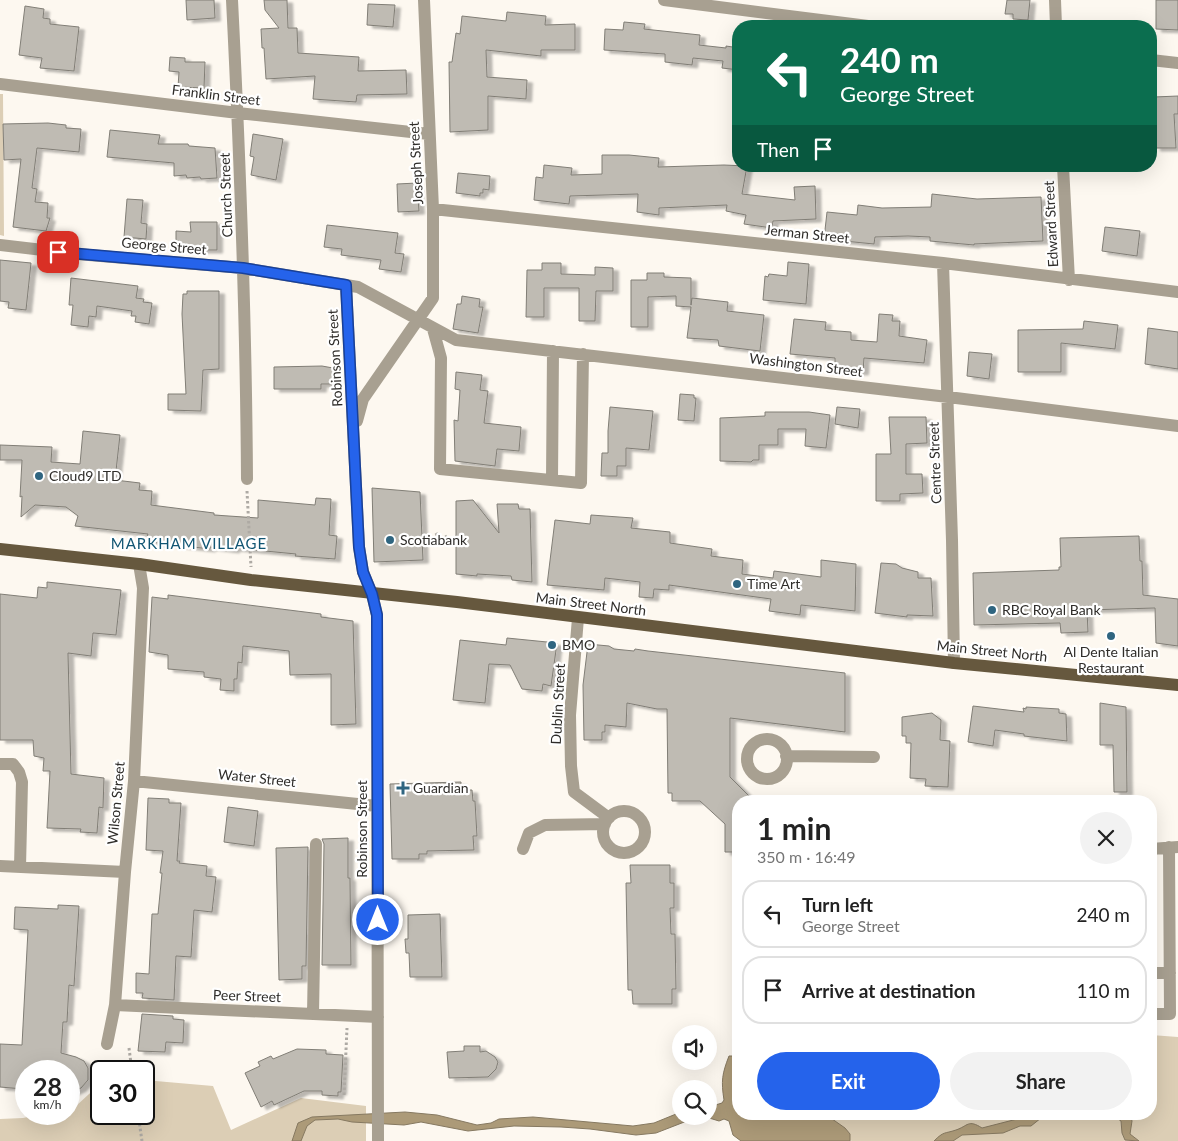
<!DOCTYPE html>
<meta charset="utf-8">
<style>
body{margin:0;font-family:Lato,sans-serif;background:#f2f2f2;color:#222;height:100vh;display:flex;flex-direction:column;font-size:19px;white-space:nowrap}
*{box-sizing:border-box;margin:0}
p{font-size:16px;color:#767676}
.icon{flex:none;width:28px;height:28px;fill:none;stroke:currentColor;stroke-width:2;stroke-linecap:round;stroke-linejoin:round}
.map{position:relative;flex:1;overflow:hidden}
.panel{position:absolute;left:732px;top:795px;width:425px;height:325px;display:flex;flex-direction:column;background:#fff;border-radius:20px;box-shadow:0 5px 20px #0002}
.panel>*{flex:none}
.hud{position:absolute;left:732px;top:20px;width:425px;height:152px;border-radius:20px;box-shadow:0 5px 20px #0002;background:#0b6e4f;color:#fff;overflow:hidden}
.fabs{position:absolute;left:672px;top:1025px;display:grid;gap:10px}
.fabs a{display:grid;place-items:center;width:45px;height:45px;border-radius:50%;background:#fff;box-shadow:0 5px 20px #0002;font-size:25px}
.speed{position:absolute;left:15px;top:1060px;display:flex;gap:10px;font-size:25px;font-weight:700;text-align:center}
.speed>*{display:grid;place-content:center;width:65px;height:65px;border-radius:50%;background:#fff;box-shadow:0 5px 20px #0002;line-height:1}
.speed small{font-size:12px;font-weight:400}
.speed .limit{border:2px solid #111;border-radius:8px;background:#fff;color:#111}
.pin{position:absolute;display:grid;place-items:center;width:42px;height:42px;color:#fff;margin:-21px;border-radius:10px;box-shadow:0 2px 8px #0006}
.me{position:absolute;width:55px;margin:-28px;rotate:0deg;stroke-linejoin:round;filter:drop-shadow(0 0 4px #0008)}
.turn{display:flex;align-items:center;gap:18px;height:105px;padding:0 25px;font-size:22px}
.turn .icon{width:65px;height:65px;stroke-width:2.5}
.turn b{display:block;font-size:35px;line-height:42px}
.then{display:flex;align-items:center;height:48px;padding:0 25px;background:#0003;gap:10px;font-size:19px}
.round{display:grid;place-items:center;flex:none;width:52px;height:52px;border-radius:26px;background:#f2f2f2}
.overview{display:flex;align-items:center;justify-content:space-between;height:85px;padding:0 25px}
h1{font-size:30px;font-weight:700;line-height:38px}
.cta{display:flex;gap:10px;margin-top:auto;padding:10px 25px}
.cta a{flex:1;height:58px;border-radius:30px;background:#2563eb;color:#fff;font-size:20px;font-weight:700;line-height:58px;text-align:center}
.cta a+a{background:#f2f2f2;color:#222}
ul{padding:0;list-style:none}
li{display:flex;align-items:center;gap:15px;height:68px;margin:0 10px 8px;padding:0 15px;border:2px solid #e0e0e0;border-radius:20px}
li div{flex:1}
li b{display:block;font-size:19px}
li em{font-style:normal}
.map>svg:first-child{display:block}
</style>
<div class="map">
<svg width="1178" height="1141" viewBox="0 0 1178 1141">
<defs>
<filter id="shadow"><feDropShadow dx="5.5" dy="3" stdDeviation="1" flood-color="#0004"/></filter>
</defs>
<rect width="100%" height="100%" fill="#fdf8f0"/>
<path fill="#dcceb5" d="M0,94H3L4,236L0,235Z
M1151,1035L1178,1037V1141H852L836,1136L824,1114H1151Z
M144,1080L213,1086L231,1130L301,1098L366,1106V1141H0V1119L23,1118L42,1114H69V1108L76,1106L101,1083V1114H144Z"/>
<path fill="#ac9a78" stroke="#867961" d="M729,1056H734L739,1058V1114H825L845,1128L850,1134V1141H741L733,1135L729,1121L724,1119L719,1121L706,1117L692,1119L656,1133L636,1135L590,1129L561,1127L514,1126L468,1131L421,1122L404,1125L352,1122L338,1119L315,1120L307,1126L301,1141H292L298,1123L312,1117L405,1112L437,1115L477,1125L491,1123L499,1119L533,1117L633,1126L654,1123L681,1112V1116H709V1107L722,1103L724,1100C721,1081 722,1074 729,1056Z
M1029,1114H1046L1031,1126H1020L1003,1133L962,1135L953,1141H934C944,1131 944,1134 956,1130C968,1126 968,1119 982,1128L1025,1117Z
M1111,1114H1130L1132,1121L1130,1134L1139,1141L1125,1140L1122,1133L1121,1121Z"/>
<path fill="#bfbbb3" stroke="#817e76" filter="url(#shadow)" d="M186,0H214L215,18L187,20Z
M264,0H287L288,28H297L298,53L359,57L358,71L406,70L407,94L357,95L356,102L313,99L315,76L266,79L264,48H262L261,29L279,28L265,10Z
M1007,0H1030L1028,20L1013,19V14H1005Z
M1156,0H1178V30L1156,29Z
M368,4L395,5L393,27L367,25Z
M25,6L44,9L43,18L50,19V24L79,27L74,71L40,68L42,58L19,55Z
M507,12L546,16L545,25L575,24V50H541V56L486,50L487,77L527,80L526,99L488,96V130L450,132L449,62H452L456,33L460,34L462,16L506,21Z
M624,22L645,24L644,29L700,35L699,45L726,48V46L739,48V70L722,68L723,61L693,58L692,65L665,62V54L604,50L605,29L623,30Z
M170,57L185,58V62H205L204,88L178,87L179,72L169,71Z
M1178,96V114H1174L1176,148H1155L1154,97Z
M48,123L66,125V128L81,129L79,152L37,148L32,188L37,189L35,202L48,203L47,218H50L46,231L13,227L21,159L4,160L3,124Z
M110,130L160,135L158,144H188L189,146L215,148L217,178L201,179L200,177L187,178L186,175L174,176V163L107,157Z
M253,134L283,139L276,180L251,175L254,157L250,156Z
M602,155H629L659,158L658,167L724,165L747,166L742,194L795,200L794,187L815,186L816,219L773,221L772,228L744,224L746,215L726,211L727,205L659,208V215L637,212L638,194L570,196L569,204L534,200L536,177L543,178L544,165L572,168L571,175L602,174Z
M458,173L490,176L489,190L483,189V193H480V196L456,193Z
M417,183L419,211L398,212L397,184Z
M932,194L977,199L1041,197L1043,241L974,244V245L930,241V237L908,236L875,237L874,244L824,239L827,212L857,215L858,205L882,208L931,207Z
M127,199L143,200L141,223L147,224L146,239L124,237Z
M190,222H217V250H191V246H176V231L191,232Z
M327,225L398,233L395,253L404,254L401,272L379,269L381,260L341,255L342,249L324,247Z
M1105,227L1140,231L1137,256L1102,251Z
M0,260L31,263L26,310L8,308L9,302L0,301Z
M788,262L809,264L806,304L763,300L765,276L768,277L769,274L787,276Z
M542,263H561V274L595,275V267L613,268V291H596L595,321H579V288H544V317H526L527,270H542Z
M647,273H664V277L691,278V305L692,298L728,302L727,311L764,315L760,351L719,346L718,340L687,338L691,307L676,306V296L648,297V327H631V280H647Z
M71,278L138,286L136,298L144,299L143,302L152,303L149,324L135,322L136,316H131L132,311L97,306L96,317L89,316L88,327L71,325L73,305H69Z
M187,291H219V369L203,370L201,411L168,410V394H186L182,314L183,294H187Z
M462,296L480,299L479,307H483L478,333L453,329L457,304H461Z
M879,314L893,315L892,321H900L899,336L927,340L924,363L864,358L863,372L835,371V358L790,354L794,319L826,322L825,330L851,332V340L877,342Z
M1084,321L1118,325L1115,349L1061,343V372H1018V330L1083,329Z
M1148,328L1178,332V369L1145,364Z
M969,352L992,354L989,379L967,376Z
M322,366L333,368V384H321V389H274V367Z
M456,372L482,375L480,390L488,391L484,423L521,427L519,451L497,449L495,466L455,461L454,420L458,421L460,390L455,389Z
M680,394L694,395V398H696L694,421L678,420Z
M610,407L653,411L649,450L626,448V466H617V476H601L602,453H608V431Z
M837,407L860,409L858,428L835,424Z
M765,412H809L830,415L826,448L805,446L806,429H778V445H759V460H753L751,462L720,461V418L765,416Z
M889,417H926L927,443L906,444V474H922L923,493L900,494V501H876V454H891Z
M83,431L120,435L115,480L140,483L139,490L152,491L151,505L214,513V515L258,518V500L315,505L316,498L331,499L329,535L337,536L335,559L295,556L296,554L234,548V550L210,547V549L150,542V537L147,536L148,534L75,526L78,516L66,507L35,505L21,517L22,496L20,497L22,460H0V445L52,447L51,462L80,464Z
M372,488L420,492L423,560L374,562Z
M473,500L499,533L497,504H518L519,509H530L532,582L512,580L511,576L477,574V576L456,574V501Z
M591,515L633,518L631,528L670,532V543L712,549L711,556L743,560L742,574L773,578L774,571L821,577V560L856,564L855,611L801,605L800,615L769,611L771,599L669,585V590L654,589L653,598L639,597L640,582L605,578L604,590L547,585L555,520L590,524Z
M1139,536L1140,561H1142L1143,595L1178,599V646L1156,643L1155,608L1087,610L1088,632L1061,633L1060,623L974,625L973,573L1059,570V567H1061L1060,538Z
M881,563L896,564L902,568L918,572V578H931L933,616L907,615V617L875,613Z
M47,582L121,590L116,635L93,633L91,656L68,653L71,774L104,778L103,808L99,807L97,833L80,832L81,829L47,828L50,771H43L44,758L34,756L33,740H0V594L37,598L38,587L47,588Z
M168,595L321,614V617L353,621L356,724L331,725V674L290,675L289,651L243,646L242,663L238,662L237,679H234V691L220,690L221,679L204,677V672L168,669V655L149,652L152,597L168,599Z
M507,638L557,643L551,686L543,684L542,691L522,689L510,665L489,664L485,703L453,700L460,640L506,645Z
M588,644L609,646L614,649L634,651L635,649L648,651L845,673V732L730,718V777L754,801H739V852H725V824L700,801H672V793H668L667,709H657L627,703L626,727L605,725V732H602V740H584L583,685Z
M1100,703L1126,707L1127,792H1114L1113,745H1100Z
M973,706L1024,712L1023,708L1026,709V707L1059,709V713L1066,714L1067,741L1024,736V734L995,730L993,746L968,742Z
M932,713L941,720L940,740L950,741L948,787L925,786L926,779L910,778L911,743H906V736H902V717Z
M461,782V790H472L473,801H475L477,836H473L474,850L427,851V854H419V859H392L390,784Z
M148,798L169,799V803H181L177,861H180L179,863L207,866L206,876L216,877L212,912L194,910L191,957L176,956L174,1000L142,998L143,993H136V973L149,974L152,914H158L162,873H160L163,851L146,850Z
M228,807L258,811L254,846L224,842Z
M348,838V878H350L351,965H322L324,844L322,839Z
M308,847L306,966H302V979L279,980L276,848Z
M630,865H670V883H674V908H670L671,934H675L676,989H672V1004H633L632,990H628L626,883H631Z
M58,905L79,906L74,986L69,985L67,1022H63L61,1053L76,1057L84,1061L88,1068V1080L81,1088L69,1094V1071H26V1083H23V1089L0,1087V1044L22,1045L28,930L14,929L15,907L58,909Z
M440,914L442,977H410L409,953H406L405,939H408V915Z
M142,1014L173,1016V1019L184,1020L183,1043L166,1042L165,1052L138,1051Z
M464,1046H480V1052L486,1051L495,1057L498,1062L496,1069L488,1077L449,1078L447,1052L464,1051Z
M297,1049L326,1050V1054L343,1055L341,1092H338V1096L322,1095V1091H304L274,1105L272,1101L261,1107L245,1073L260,1066L258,1062L271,1056L273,1059Z"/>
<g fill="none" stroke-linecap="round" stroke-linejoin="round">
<path stroke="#aeaaa4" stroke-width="3" stroke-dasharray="2.5 2.5" stroke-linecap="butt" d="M247,491L251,567
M436,533L440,541
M433,546L447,536
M129,1048L132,1071
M344,1095L347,1028
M138,1114L142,1141"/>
<path stroke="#a8a091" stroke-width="12" d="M232,0C240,159 246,319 247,479
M664,0L868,26
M1055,0L1056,26
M1151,60L1178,63
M0,84L238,113L429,134
M1063,166L1069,280
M433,209L943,263L1178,292
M0,245L77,254L243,268L358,287L456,340L948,397L1178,426
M943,263L952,540L954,663
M346,285L359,547L363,572L372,594L377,615L378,1141
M433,329L441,358L440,469L581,483L583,354
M357,421L363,399L433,298V209L424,0
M552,480L553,351
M578,618L570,715L571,766L574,792L609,818
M747 759a20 20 0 1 1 40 0a20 20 0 1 1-40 0Z
M786,756L874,757
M0,764H13L19,772L22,782L20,867
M134,781L377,806
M603 832a21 21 0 1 1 42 0a21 21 0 1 1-42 0Z
M523,849L529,833L545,825L605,824
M1151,849L1178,847
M0,866L125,872
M1151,973H1170
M115,1005L378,1017
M313,1014L316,844
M1151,1014H1170L1169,847
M107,1044L115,1005L125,872L134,781L143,588L139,564"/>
<path stroke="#66583e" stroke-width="12" d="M0,549L139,564L251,580L457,602L954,663L1178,685"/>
</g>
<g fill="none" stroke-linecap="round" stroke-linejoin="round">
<g stroke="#184099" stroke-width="12">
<path id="route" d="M58,252L243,268L346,285L359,547L363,572L372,594L377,615L378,920"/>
</g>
<use href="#route" stroke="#2563eb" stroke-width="9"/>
</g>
<g fill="#2f6580" stroke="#fff" stroke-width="2">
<circle cx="39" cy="476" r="5"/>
<circle cx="390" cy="540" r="5"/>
<circle cx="737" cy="584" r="5"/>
<circle cx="992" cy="610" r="5"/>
<circle cx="1111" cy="636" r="5"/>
<circle cx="552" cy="645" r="5"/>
<path d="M400.5 780.5h5v5h5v5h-5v5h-5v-5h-5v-5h5z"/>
</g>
<g text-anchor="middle" stroke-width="4.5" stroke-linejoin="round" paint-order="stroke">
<g font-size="14" fill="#2f2d2a" stroke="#fff">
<text transform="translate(216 95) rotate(7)" y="5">Franklin Street</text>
<text transform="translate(416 163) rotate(-93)" y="5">Joseph Street</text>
<text transform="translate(226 195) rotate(-92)" y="5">Church Street</text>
<text transform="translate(1051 224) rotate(-93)" y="5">Edward Street</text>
<text transform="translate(807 234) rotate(6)" y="5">Jerman Street</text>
<text transform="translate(164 246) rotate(5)" y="5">George Street</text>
<text transform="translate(335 358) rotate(-93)" y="5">Robinson Street</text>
<text transform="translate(806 365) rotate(7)" y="5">Washington Street</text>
<text transform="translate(935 463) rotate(-92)" y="5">Centre Street</text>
<text transform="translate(591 604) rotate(7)" y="5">Main Street North</text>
<text transform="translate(992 651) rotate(6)" y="5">Main Street North</text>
<text transform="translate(558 704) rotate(-87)" y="5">Dublin Street</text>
<text transform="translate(257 778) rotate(6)" y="5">Water Street</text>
<text transform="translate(116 803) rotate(-85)" y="5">Wilson Street</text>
<text transform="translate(362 829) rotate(-90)" y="5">Robinson Street</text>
<text transform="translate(247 996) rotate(2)" y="5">Peer Street</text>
</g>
<g font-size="14" fill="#2f2d2a" stroke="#fff" text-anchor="start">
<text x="49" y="481">Cloud9 LTD</text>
<text x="400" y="545">Scotiabank</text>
<text x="747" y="589">Time Art</text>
<text x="1002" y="615">RBC Royal Bank</text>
<text x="562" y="650">BMO</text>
<text x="1111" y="657" text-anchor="middle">Al Dente Italian<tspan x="1111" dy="16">Restaurant</tspan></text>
<text x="413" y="793">Guardian</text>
</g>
<g font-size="15" letter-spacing="1" fill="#115573" stroke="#fff">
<text x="189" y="549">MARKHAM VILLAGE</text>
</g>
</g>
</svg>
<div class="fabs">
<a><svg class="icon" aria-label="sound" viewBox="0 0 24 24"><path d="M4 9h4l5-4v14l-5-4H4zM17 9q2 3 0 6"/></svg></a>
<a><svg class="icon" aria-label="search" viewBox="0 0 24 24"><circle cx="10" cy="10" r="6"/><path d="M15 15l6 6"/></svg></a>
</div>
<div class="speed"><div>28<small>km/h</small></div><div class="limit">30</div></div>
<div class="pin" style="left:58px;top:252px;background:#d93025"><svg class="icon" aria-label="arrive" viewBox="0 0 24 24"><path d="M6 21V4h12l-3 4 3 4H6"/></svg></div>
<svg class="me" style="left:378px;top:920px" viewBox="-20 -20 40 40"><circle r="17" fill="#2563eb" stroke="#fff" stroke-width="3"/><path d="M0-11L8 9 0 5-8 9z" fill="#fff"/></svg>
<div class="hud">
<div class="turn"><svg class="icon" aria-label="left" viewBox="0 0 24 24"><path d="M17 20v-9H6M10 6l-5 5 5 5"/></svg><div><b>240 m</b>George Street</div></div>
<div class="then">Then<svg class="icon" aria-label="arrive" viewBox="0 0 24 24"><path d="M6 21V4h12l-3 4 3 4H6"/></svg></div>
</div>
<section class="panel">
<div class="overview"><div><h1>1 min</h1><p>350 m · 16:49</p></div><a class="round"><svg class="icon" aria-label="close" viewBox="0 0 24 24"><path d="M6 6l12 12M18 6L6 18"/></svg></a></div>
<ul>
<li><svg class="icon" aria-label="left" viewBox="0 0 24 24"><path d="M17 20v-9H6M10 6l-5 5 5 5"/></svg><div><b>Turn left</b><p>George Street</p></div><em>240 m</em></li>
<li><svg class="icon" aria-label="arrive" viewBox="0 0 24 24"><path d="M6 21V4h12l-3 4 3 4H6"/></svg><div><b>Arrive at destination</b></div><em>110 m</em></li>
</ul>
<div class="cta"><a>Exit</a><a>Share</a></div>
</section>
</div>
